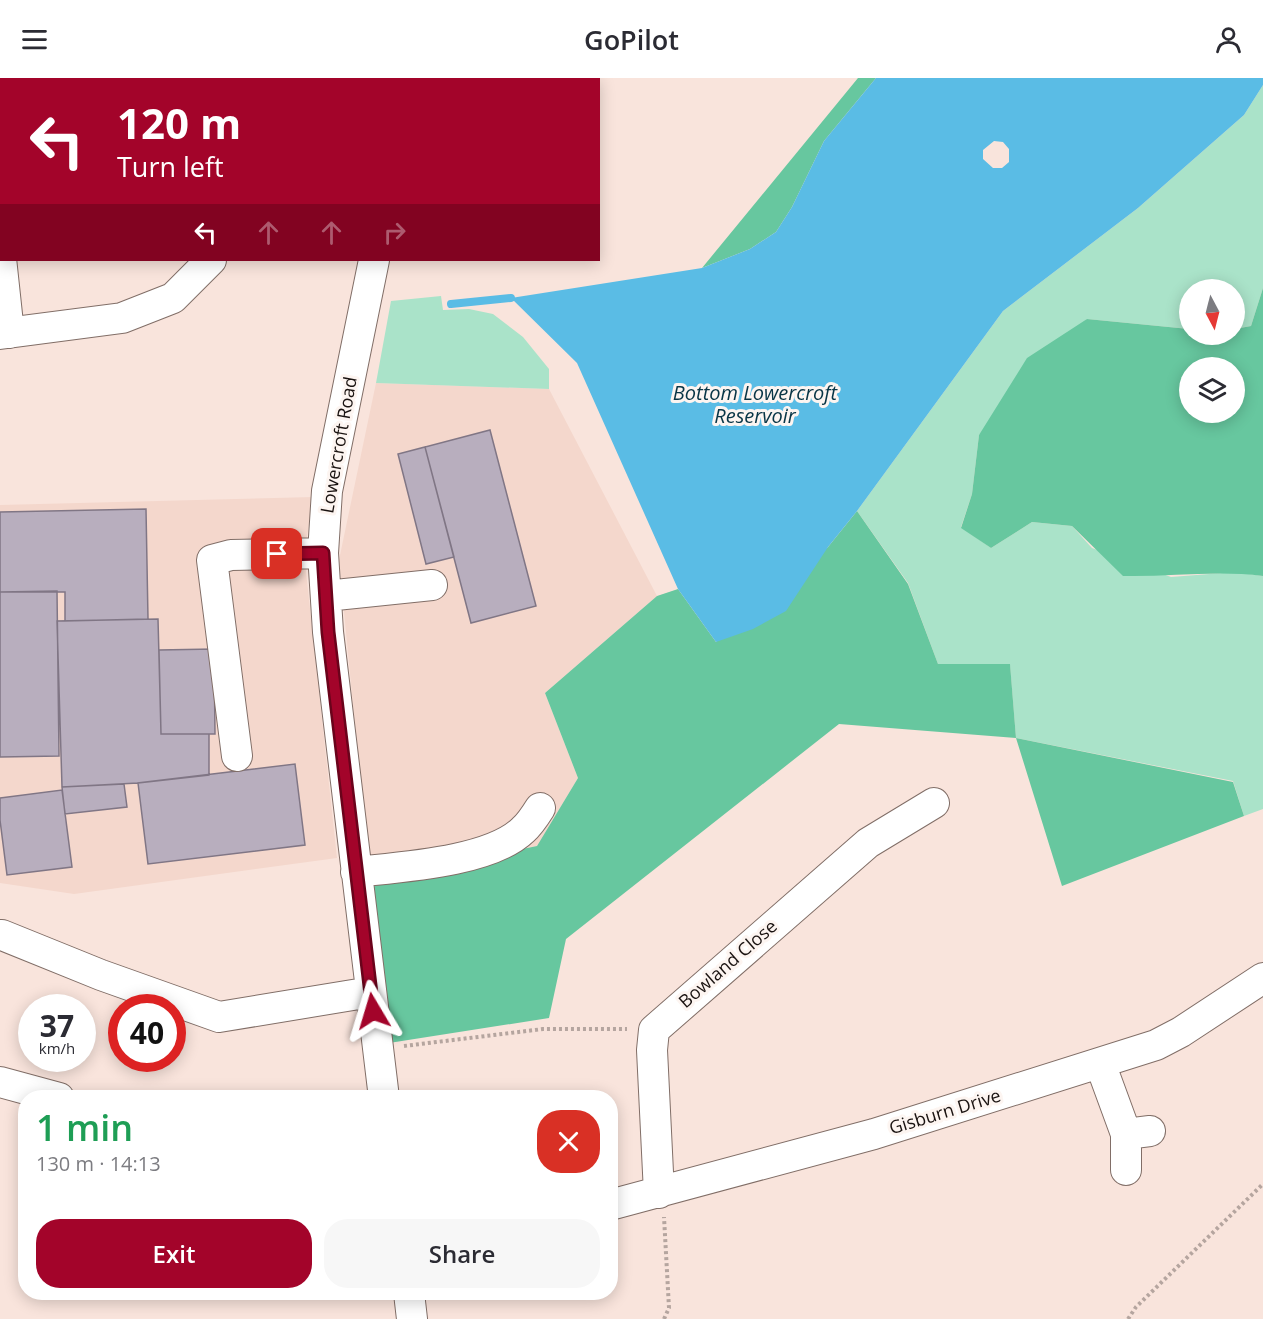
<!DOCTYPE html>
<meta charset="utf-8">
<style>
body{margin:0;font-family:"Open Sans",sans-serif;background:#f7f7f7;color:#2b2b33;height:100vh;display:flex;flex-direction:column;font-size:22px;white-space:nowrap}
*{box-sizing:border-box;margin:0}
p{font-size:20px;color:#7c7c81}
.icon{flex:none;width:33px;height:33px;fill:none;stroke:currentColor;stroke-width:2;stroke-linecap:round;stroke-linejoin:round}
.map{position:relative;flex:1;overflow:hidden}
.panel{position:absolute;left:18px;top:1012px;width:600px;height:210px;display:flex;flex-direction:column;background:#fff;border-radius:24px;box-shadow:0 3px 15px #0003}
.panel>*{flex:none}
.top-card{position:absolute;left:0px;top:0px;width:600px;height:183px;box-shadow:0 3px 15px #0003;background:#a3042a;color:#fff;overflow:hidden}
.needle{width:39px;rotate:173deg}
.buttons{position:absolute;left:1179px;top:201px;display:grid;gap:12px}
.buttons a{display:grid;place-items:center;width:66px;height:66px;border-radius:50%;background:#fff;box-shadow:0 3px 15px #0003;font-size:30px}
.speed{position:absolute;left:18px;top:916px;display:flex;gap:12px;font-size:30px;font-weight:700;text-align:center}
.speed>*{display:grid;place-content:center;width:78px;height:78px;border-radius:50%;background:#fff;box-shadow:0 3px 15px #0003;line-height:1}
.speed small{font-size:15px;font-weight:400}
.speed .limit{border:9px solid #d22;background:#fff;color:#111}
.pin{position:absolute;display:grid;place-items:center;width:51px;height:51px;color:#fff;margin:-26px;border-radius:12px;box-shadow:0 3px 9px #0006}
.me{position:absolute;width:66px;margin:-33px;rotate:353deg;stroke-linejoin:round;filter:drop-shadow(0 0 4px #0008)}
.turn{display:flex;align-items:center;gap:21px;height:126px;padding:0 18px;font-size:27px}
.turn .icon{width:78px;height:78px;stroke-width:2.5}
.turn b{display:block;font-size:42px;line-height:51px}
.lanes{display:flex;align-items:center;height:57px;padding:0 18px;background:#0003;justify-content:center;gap:30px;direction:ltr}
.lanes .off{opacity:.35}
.round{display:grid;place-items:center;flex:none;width:63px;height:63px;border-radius:24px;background:#f7f7f7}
.head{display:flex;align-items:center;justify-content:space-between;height:102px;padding:0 18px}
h1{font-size:36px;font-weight:600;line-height:45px;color:#1e9e55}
.cta{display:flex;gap:12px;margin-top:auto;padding:12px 18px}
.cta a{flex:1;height:69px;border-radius:24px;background:#a3042a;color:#fff;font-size:24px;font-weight:600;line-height:69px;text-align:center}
.cta a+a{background:#f7f7f7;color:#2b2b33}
header{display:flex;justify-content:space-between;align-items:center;height:78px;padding:0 18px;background:#fff;font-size:27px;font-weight:600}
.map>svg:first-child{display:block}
</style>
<header><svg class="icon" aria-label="menu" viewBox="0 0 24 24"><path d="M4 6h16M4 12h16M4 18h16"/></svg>GoPilot<svg class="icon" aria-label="person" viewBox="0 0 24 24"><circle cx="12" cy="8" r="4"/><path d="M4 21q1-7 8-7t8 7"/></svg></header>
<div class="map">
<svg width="1263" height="1241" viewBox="0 0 1263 1241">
<rect width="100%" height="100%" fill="#f9e4dc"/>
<path fill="#f4d7cc" d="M376,305L549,311L657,518L545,615L578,700L537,768L370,803L339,482Z
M314,419L304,475L337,780L74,816L0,805V427Z"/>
<path fill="#aae3c9" d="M1263,7V210L1251,248L1235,251L1234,212H1190L1189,251L1087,241L979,357L972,416L961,449L991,470L1032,444L1072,448L1092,470L1171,499L1235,494L1263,498V731L1244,738L1233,703L1016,660L1010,587L938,586L908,505L857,433L1003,233L1138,130L1244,37Z
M441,218L443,232L469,231L493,236L523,259L549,291V311L376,305L391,223Z"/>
<path fill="#67c79f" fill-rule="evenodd" d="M858,0H876L824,63L792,129L776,154L750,171L702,190Z
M1263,210V498C1217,492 1169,499 1123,498L1072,448L1032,444L991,470L961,450L972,416L979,357L1027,280L1087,241L1189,251L1190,256H1234L1235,251L1251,248ZM1190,290H1234V334H1190Z
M857,433L908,506L938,586H1010L1016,660L1233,704L1244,738L1062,808L1016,660L839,646L566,861L549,940L389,965L370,803L537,768L578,700L545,615L657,518L678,511L716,564L828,469Z"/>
<path fill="#5abce5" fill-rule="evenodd" d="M876,0H1263V7L1244,37L1138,130L1003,233L857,433L828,469L786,533L753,551L716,564L678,511L577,285L511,220L702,190L750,171L776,154L792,129L824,63ZM994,63L1003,64L1009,71V84L1002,90H993L983,81V72Z"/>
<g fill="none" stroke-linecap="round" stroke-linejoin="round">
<path stroke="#5abce5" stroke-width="8" d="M451,226L511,220"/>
</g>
<path fill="#b8aebe" stroke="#807685" stroke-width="1.5" d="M490,352L536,528L471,545L425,369Z
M425,369L454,479L426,486L398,376Z
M146,431L148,541L65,543V514H0V434Z
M57,513L59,678L0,679V514Z
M158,541L161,656H209V697L138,705L62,709L57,543Z
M214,571L215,656H161L159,572Z
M295,686L305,767L148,786L138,705Z
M124,706L127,729L65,736L62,709Z
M62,712L72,789L7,797L0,742V720Z"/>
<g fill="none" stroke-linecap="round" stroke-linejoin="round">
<g stroke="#816e67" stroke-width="32">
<path id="minor" d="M266,2V0
M407,2V0
M525,2L527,0
M0,171L9,255
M374,182L327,413L323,475L328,554L384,1020
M0,256L122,240L173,220L211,182
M326,518L432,507
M237,678L212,482L231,477L323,475
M356,794C401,789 490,784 523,752C530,746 535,738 540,730
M2,857L101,897L219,939L371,914
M1100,985L1126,1056L1150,1053
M0,1004L59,1020
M1126,1056V1092
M659,1115L652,972L654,952L868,765L934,725
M610,1127L874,1056L1156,967L1181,954L1263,900
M409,1215L412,1241"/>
</g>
<path stroke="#b5a59f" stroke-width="4" stroke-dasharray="3 3" stroke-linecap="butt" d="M404,968L543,951H627
M664,1241L669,1230L664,1139
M1128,1241L1136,1229L1263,1106"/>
<use href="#minor" stroke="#fff" stroke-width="30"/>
</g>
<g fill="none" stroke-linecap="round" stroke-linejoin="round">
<g stroke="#6a031b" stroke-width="15">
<path id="route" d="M277,476L323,475L328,554L373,933"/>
</g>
<use href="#route" stroke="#a3042a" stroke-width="10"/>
</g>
<g text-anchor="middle" stroke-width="6" stroke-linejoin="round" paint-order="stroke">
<g font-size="18" fill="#1a1311" stroke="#fdf5f1">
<text transform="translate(339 367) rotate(-80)" y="6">Lowercroft Road</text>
<text transform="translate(728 886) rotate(-41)" y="6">Bowland Close</text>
<text transform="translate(945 1034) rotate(-17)" y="6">Gisburn Drive</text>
</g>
<g font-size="20" font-style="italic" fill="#083546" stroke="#fdf5f1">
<text x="755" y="322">Bottom Lowercroft<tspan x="755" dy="23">Reservoir</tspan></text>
</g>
</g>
</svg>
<div class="buttons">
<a><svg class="needle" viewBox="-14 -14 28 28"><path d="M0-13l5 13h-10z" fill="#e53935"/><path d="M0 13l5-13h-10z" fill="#7c7c81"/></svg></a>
<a><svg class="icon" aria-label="layers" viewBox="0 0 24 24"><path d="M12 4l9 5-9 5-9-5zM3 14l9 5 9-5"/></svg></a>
</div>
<div class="speed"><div>37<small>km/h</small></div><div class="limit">40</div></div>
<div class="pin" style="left:277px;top:476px;background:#d93025"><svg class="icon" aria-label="arrive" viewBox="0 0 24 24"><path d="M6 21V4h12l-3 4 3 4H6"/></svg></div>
<svg class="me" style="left:373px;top:933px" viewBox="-20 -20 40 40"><path d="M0-17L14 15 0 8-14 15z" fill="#a3042a" stroke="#fff" stroke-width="4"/></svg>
<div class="top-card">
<div class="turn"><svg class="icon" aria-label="left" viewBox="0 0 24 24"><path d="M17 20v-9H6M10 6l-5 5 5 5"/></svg><div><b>120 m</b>Turn left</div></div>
<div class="lanes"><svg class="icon" aria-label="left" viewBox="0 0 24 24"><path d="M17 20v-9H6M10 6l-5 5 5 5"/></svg><svg class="icon off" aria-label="ahead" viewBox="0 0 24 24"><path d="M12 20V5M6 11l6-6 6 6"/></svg><svg class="icon off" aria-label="ahead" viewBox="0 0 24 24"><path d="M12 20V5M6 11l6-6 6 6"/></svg><svg class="icon off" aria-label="right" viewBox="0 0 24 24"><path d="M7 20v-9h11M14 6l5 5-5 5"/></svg></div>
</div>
<section class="panel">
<div class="head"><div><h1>1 min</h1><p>130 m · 14:13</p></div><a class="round" style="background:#d93025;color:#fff"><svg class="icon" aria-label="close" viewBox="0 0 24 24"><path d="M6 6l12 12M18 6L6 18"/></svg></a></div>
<div class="cta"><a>Exit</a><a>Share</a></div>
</section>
</div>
